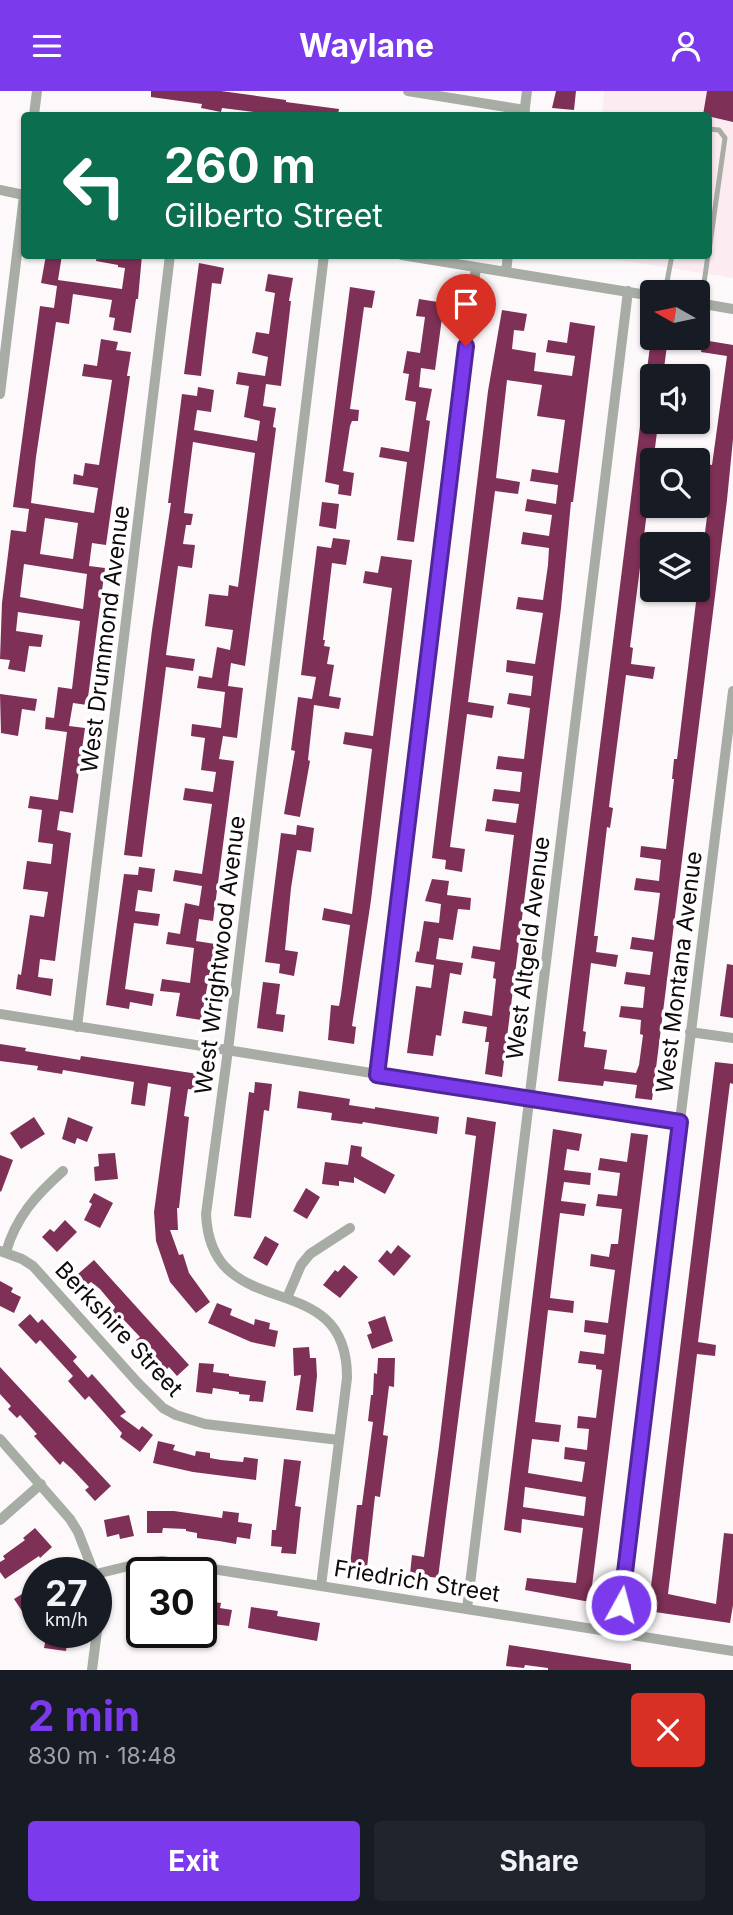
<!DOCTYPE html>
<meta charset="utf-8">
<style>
body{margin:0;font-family:Inter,sans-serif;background:#20242c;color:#f1f3f6;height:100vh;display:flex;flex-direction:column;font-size:26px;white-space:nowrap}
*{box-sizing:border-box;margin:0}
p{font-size:23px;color:#9ea1a6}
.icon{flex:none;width:38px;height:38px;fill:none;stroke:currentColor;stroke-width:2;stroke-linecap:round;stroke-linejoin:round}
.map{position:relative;height:1579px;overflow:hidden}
.details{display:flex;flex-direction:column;background:#171b24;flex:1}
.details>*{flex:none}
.banner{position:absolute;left:21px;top:21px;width:691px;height:147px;border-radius:7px;box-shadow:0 2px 5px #0004;background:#0b6e4f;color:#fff;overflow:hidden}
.needle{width:46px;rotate:279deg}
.buttons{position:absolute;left:640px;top:189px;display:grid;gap:14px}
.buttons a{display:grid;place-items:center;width:70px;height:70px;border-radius:7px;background:#171b24;box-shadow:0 2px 5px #0004;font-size:35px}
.speed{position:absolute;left:21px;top:1466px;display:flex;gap:14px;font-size:35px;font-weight:700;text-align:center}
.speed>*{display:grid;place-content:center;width:91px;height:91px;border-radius:50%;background:#171b24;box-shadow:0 2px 5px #0004;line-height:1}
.speed small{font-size:18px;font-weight:400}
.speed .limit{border:4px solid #111;border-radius:10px;background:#fff;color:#111}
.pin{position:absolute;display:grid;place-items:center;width:60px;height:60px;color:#fff;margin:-72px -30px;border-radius:50% 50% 50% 0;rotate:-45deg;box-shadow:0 0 7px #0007}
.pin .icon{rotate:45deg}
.me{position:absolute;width:77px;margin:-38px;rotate:7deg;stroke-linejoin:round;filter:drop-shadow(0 0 5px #0008)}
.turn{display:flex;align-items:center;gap:24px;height:147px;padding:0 28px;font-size:32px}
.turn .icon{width:91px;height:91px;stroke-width:2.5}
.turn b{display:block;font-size:49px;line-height:60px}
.round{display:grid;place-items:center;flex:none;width:74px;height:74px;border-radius:7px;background:#20242c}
.summary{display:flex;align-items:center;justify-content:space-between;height:119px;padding:0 28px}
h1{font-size:42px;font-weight:700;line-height:52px;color:#7c3aed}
.action{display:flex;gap:14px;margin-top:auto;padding:14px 28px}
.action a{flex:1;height:80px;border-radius:7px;background:#7c3aed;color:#fff;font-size:28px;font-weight:700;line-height:80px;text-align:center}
.action a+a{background:#20242c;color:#f1f3f6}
header{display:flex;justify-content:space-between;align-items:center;height:91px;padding:0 28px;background:#7c3aed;color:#fff;font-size:32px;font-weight:700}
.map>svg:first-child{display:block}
</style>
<header><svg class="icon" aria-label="menu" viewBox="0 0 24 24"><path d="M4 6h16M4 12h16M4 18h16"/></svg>Waylane<svg class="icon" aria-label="person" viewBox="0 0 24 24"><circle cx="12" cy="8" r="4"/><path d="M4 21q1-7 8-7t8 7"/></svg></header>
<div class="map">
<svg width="733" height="1579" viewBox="0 0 733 1579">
<rect width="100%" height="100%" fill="#fdf9fb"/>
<path fill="#fdebf2" d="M604,0H733V187L595,165L709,164V24H602Z"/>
<path fill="#7f3057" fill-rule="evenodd" d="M151,0H221L257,5L286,9V11L339,18L338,24H277L222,17L221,21L201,17L202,13L151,6Z
M556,0H576L574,19L552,17Z
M707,0H733V31L703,24Z
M46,164H62L58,189L122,198L125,177L118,176V174L96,170L97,164H142L138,208H136L131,242L113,239L115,227L109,226L112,209L73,203L69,233L56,231L36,366L31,412L94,422L98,397L73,393L74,383L83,385L85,372L99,374L112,289L82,285L84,273L97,275L101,248L118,251L116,259L131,261L127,285H130L106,454L92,452L89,475L105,477L87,614L73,612L69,635L85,637L73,722L60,720L57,739L71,742L55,870L40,868L38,886L53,888L51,905L16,898L18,883L21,884L30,824L44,826L48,801L23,798L27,770L51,773L53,753L38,751L42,719L28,717L30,705L58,709L67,641L45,638L46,626L54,627L58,596L72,598L80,530L18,521L16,540L43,544L41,556L29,555L25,581L8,578L10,569L0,568L2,512L11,439L26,441L29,418L13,416L40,215L54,217L57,195L41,192ZM45,427L78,432L73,468L40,463ZM24,473L87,483L83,518L20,506Z
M199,172L224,177L221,193L212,192L201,285L184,283Z
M268,183L293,187L289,210H291L281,295L266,293L263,315L276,317L273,336L276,337L245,575L231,572L228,595L243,597L237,647L223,645L219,668L234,670L213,830L199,828L196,850L215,853L201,929L176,925L180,902L160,900L162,888L190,892L194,857L166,853L168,841L180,843L185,812L199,815L202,795L173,790L175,779L202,783L212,713L183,709L185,697L213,701L216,681L201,679L205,647L191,645L192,633L221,637L225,601L197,597L199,585L212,587L217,556L230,559L233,539L205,535L209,503L228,505L229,494L238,496L255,362L193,351L184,422L193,423L191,434H186L183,453L195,454L192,477L178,475L166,564L195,568L193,580L166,576L142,766L124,764L152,539L171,412H168L182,303L197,305L198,296L214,299L211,321L197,319L194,339L257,350L260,330L244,326L249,295L236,293L238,281L265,285L268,266L252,262L256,241L269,243L275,202L265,200Z
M350,196L375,200L372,217L364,216L350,318L359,319L358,330H352L350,335L343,380L354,382L351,405L338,403L339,394L325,391Z
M419,208L444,212L435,279L421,277L419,296L432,298L426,329L430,330L414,451L397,449L407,371L379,366L381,356L409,361L416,311L405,309L409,283L403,282L407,260L420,262L425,226L416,225Z
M502,219L527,223L524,240L514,239L512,258L536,262L534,280L572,285L575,265L546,261L548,249L567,252L570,231L595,235L573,411H571L561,517L502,986L485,983L489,951H485L487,936L462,932L464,920L492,925L496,888L493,887L495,871L471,867L473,855L500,859L514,744L485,740L487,728L516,732L519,713L492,710L494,698L520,701L522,681L496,678L498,665L524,668L530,617L507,613L509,602L531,605L533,585L506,581L507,569L535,573L543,522L516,518L518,506L543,509L548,474L549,457L521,453L523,441L549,445L552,424L525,420L527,408L556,413L558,394L530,390L532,378L558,382L565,329L537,325L542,294L507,289L496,387L520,391L518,403L495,400L468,611L494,615L492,627L467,623L450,756L465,758L462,781L445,778L446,769L432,767L488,300Z
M651,247H668L663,285H653V332L658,333L630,556L633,557L631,573L655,576L653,588L626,584L609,716L613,717L610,737L607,736L594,845H598L596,861L618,864L616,876L591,872L583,940L586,941L584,956L607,959L604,978L636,982L639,974L643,944L640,943L641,929L619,926L621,915L643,917L645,896L624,893L626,881L650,884L653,861L630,858L632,846L654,849L660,802L634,799L636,787L659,790L661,769L640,766L641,755L666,758L674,688H672L674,668H677L696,511L668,507L670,499H698L708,417H698V371L712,374L727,265L701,261L703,249L733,254V348L727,409L652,1009L635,1007L637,994L604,990L603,995L558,990Z
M322,411L339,413L336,438L319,435Z
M333,447L350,449L346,474L332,472L323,549H325L324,555L330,556L327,573L334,574L329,605L341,607L339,618L314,614L308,669L310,670L300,726L284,723L295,660L291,659L298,606L312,608L316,586L301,584L317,455L331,457Z
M381,465L412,469L371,809L352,935L356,936L354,953L328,949L331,914L339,915L341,904L350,834L322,829L324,817L352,823L372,658L343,653L345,641L373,645L392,497L363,492L365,480L378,482Z
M0,603L37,608L35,620L22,618L18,645L1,642Z
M297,734L314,737L311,761L297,759L291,797L285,859L298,861L294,885L279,882L280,873L265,871L281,742L296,744Z
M139,776L155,778L152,801L138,799L135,820L160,823L158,835L134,832L125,898L154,903L152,915L130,911L129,918L106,914L124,783L138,784Z
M432,788L449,790L447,804L471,807L470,819L458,818L453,849L439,847L436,868L463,872L461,884L450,882L441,945L436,944L433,965L407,962L416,895L431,897L434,874L415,871L417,860L419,861L424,830L439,832L441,813L425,810Z
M727,873L733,874V927L720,925Z
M263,891L280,893L276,923L285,924L283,941L257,937Z
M0,953L26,957L25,960L80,969L81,965L198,983L195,999L188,998L184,1025L189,1026L179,1117H177L178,1139H170L179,1164L183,1163L189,1182L210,1211L196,1222L170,1191L156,1150L154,1121L171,996L148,992L145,1015L131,1013L134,991L63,979L62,983L37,979L38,975L0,970Z
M715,971L733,973V993L730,992L698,1251L716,1254L715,1265L697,1263L668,1503L716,1513L724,1442L733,1443V1514L730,1532L648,1520Z
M255,991L272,993L269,1020L264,1019L251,1127L234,1125L249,1001L254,1002Z
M299,1000L350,1008L349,1014L375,1018V1016L439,1026L437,1043L363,1031L362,1033L331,1029L332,1022L297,1017Z
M34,1026L45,1043L21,1058L10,1042Z
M68,1026L93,1036L87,1051L77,1047L75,1053L62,1048Z
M467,1026L496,1031L438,1487L410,1483L412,1464L424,1466L439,1355L476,1045L465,1043Z
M553,1038L582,1043L579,1060L567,1058L564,1079L591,1082L590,1094L564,1091L561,1110L586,1113L584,1125L560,1122L550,1207L574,1210L573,1222L548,1219L535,1331L561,1334L559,1351L532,1348L528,1382L582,1391L585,1371L564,1368L565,1356L587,1359L589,1338L577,1337L578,1325L596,1327L602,1279L596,1278V1274L578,1272L580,1260L604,1263L606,1244L584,1241L585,1229L608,1232L615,1179L590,1175L591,1163L609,1166L611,1153H618L622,1118L596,1115L598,1103L617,1105L620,1082L598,1079L600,1067L627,1071L631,1042L648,1044L590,1511L525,1499L527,1487L576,1492L583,1437L522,1428L521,1442L504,1439ZM525,1396L586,1406L584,1425L523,1416Z
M351,1054L362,1056L361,1065L395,1084L385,1103L354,1086V1092L339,1090V1095L322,1093L325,1071L348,1074Z
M115,1062L118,1088L95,1090L94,1076L99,1075L98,1063Z
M0,1064L13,1069L1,1101L0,1100Z
M306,1097L320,1106L307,1128L293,1120Z
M94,1102L113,1112L100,1137L84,1129L92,1113L89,1111Z
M65,1129L77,1141L57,1161L42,1146L50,1138L54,1141Z
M265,1145L279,1153L267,1175L253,1167Z
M398,1154L411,1165L394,1185L378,1170L387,1159L391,1163Z
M94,1169L189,1274L177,1285L169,1276L165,1280L136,1249L140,1246L123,1228L121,1230L112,1219L115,1216L100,1198L91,1191L87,1194L78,1183Z
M344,1174L358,1186L340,1207L323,1194L335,1179L338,1181Z
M0,1190L13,1197L11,1201L21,1206L14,1222L0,1215Z
M217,1212L232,1218L230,1224L254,1234L255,1228L270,1232L269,1238L278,1240L275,1256L251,1251L208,1232Z
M30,1223L38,1232L42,1228L77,1266L73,1270L88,1287L92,1283L126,1321L120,1325L139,1339L142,1335L153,1344L140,1361L120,1346L122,1342L89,1305L85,1309L68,1290L73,1285L40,1249L36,1253L18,1234Z
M385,1225L393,1250L372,1258L367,1244L372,1242L368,1231Z
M309,1256L310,1267H316L317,1285L313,1321L296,1319L301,1284L294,1285L293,1257Z
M378,1267H395L394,1296L389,1295L383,1344L388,1345L380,1406L375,1405L367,1477L350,1474L357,1414H362L373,1331L368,1330L371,1304H373L374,1282L377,1283Z
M199,1272L214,1273L213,1281L229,1283V1285L266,1290L263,1311L249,1310L250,1304L239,1303V1301L213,1297L212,1303L196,1301Z
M0,1276L111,1395L95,1410L85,1399L89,1396L72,1378L63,1370L60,1374L34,1345L37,1343L20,1324L17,1327L8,1318L11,1315L0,1303Z
M158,1350L175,1354L173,1359L195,1365L196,1360L210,1362V1367L221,1369L243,1371L244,1366L258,1368L256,1389L193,1381L153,1372Z
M284,1368L301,1370L295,1415L301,1416L296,1463L281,1462L282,1456L271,1455L272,1439H276Z
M147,1420H174L222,1427L223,1420L239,1422L238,1431L252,1433L250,1448L237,1446L236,1453L219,1450L197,1447V1442L186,1440V1438L163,1437L162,1442H147Z
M129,1424L134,1445L120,1448L119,1443L107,1446L104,1429Z
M35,1437L52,1456L40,1467L39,1465L5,1488L0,1481V1471L5,1468L3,1465L25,1449L23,1447Z
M135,1484L142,1485V1528L126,1526L128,1512L132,1513Z
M27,1500L34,1512L22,1520L14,1508Z
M207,1510L221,1512L220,1517L232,1519L229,1535L204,1532Z
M251,1516L278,1520L277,1525L320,1532L317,1550L248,1537Z
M47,1542H63V1545L68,1547L66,1560L44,1557Z
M509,1554L631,1573V1579H548V1577L525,1574L524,1577L506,1575Z"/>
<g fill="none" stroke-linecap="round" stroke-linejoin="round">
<path stroke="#a7aca5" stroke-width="5" d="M709,38L719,39L725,47L709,160
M665,201L672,164
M701,213L708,164"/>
<path stroke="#a7aca5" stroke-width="10" d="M408,0L525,19
M34,24L37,0
M524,24L527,0
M0,99L24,104
M402,164L653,205
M506,181L508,164
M698,212L733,218
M0,303L24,105
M0,923L680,1031
M77,936L170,164
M690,941L733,947
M377,984L476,176
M0,1160L22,1168L33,1175L138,1292L163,1317L176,1324L205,1333L339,1349
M6,1161C16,1126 36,1104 63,1080
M287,1207L301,1174L310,1163L350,1137
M0,1348L70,1428L78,1441L94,1482
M0,1429L41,1393
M96,1483L141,1472L162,1470L733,1560
M321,1495L347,1287C348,1171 211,1238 206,1123L228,959L324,164
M467,1518L628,200
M617,1541L733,600
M92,1579L98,1532L96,1496"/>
</g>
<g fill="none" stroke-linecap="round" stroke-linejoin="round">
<g stroke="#51269a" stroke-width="18">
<path id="route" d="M466,255L377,984L680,1031L621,1514"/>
</g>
<use href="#route" stroke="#7c3aed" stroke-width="12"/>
</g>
<g text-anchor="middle" stroke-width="7" stroke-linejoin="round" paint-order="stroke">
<g font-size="23" fill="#100a0c" stroke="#fff">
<text transform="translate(105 548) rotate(-83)" y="8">West Drummond Avenue</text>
<text transform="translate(528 857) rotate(-83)" y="8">West Altgeld Avenue</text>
<text transform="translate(220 864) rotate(-83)" y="8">West Wrightwood Avenue</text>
<text transform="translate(679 881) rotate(-83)" y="8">West Montana Avenue</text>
<text transform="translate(119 1238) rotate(47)" y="8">Berkshire Street</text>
<text transform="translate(417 1490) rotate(9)" y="8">Friedrich Street</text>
</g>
</g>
</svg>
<div class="buttons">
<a><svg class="needle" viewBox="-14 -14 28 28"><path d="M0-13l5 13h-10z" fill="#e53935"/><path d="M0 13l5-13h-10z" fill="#9ea1a6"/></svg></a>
<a><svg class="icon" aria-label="sound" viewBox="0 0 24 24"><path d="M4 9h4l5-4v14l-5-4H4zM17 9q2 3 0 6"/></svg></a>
<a><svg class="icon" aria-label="search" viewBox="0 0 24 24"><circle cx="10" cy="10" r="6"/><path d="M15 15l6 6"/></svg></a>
<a><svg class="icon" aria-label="layers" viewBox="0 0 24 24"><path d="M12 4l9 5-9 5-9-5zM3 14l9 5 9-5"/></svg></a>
</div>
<div class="speed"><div>27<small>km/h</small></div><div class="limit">30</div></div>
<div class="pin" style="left:466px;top:255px;background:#d93025"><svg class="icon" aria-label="arrive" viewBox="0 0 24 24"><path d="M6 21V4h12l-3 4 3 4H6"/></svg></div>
<svg class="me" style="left:621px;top:1514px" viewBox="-20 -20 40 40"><circle r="17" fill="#7c3aed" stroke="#fff" stroke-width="3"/><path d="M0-11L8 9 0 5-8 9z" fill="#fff"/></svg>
<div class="banner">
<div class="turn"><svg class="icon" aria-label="left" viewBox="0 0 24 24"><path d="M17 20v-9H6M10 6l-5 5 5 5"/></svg><div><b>260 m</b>Gilberto Street</div></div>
</div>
</div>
<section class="details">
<div class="summary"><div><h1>2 min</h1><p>830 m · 18:48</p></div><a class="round" style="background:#d93025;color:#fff"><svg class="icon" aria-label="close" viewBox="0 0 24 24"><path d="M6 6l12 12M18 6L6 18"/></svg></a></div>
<div class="action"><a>Exit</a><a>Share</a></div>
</section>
